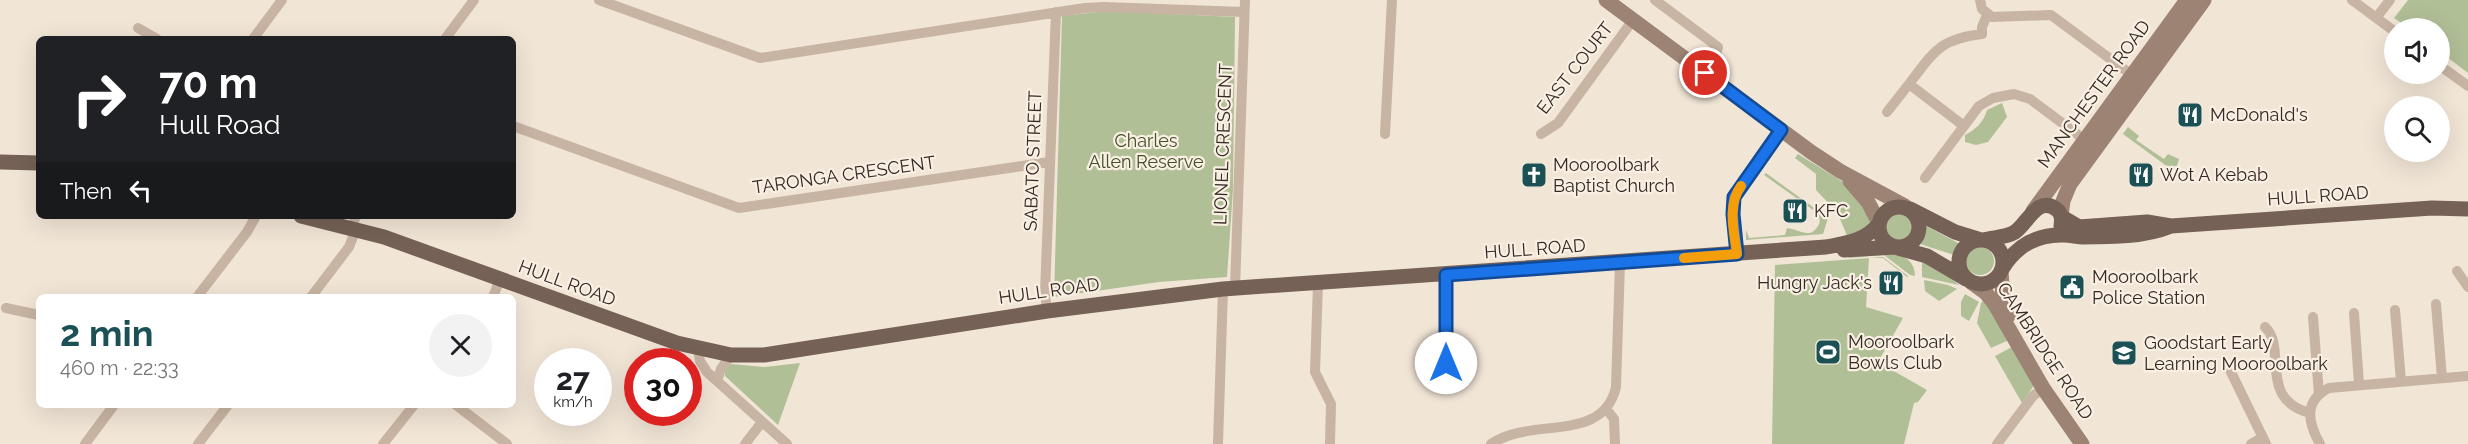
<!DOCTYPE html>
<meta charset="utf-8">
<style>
body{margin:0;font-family:Raleway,sans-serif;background:#f2f2f2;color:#202124;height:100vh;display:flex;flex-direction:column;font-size:22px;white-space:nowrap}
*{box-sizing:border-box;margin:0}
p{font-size:20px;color:#757577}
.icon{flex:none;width:33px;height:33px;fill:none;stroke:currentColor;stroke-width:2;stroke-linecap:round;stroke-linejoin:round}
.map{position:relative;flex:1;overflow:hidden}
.details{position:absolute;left:36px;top:294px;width:480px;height:114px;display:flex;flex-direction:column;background:#fff;border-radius:9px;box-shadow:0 6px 24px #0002}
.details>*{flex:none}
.hud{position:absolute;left:36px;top:36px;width:480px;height:183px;border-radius:9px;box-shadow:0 6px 24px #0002;background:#202124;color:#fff;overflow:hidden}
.tools{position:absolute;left:2384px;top:18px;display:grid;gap:12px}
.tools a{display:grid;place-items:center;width:66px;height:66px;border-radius:50%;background:#fff;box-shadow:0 6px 24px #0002;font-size:30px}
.speed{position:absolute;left:534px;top:348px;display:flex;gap:12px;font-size:30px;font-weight:700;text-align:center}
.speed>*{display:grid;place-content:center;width:78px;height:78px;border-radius:50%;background:#fff;box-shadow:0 6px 24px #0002;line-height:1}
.speed small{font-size:15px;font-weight:400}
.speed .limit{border:9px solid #d22;background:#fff;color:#111}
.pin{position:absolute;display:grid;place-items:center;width:51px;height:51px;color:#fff;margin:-26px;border:3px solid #fff;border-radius:50%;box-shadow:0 2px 6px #0007}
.me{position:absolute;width:66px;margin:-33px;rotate:0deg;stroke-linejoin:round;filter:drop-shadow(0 0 4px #0008)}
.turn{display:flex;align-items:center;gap:21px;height:126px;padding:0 24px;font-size:27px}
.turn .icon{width:78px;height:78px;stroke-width:2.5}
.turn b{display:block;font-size:42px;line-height:51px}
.then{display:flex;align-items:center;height:57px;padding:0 24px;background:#0003;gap:12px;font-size:22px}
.round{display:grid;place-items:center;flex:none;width:63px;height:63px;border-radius:32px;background:#f2f2f2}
.overview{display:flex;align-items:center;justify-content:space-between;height:102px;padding:0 24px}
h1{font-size:36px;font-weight:700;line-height:45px;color:#1b5054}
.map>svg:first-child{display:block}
</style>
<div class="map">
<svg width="2468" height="444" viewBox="0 0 2468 444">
<rect width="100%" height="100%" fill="#f1e5d6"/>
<path fill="#b1bf97" d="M2408,0H2468V73L2439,51V28H2409L2394,18Z
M1107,11L1235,17L1233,189L1227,277L1159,282L1054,297L1062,16Z
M2002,103L2007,117L1988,142L1976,145L1965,142V135C1975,130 1984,122 1987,110Z
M2128,127L2139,136L2136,140L2164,159L2168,154L2179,159L2177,166L2168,167L2123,134Z
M1798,154L1848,185L1871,219L1870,224L1848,238L1837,212L1816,190V174L1795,158Z
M1766,173L1828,218L1823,234L1746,240V230L1749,238L1785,235L1787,228C1798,229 1810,240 1818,226C1821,221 1820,217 1816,212L1764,175Z
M1885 228a14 14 0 1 1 28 0a14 14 0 1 1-28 0Z
M1926,226L1960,244L1954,255L1920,244L1924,236Z
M1966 261a14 14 0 1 1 28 0a14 14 0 1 1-28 0Z
M1849,254C1870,254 1915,245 1915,276L1910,275L1884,255L1849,258Z
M1883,257L1908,276L1907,277L1883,258H1869L1866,307L1903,318L1878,362L1927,390L1918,402L1914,403L1904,444H1772L1775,265Z
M1922,261L1951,278L1959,285L1922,277Z
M1924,280L1948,285L1957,289L1939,301L1925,291Z
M1965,294L1979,302L1969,321L1961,316V302Z
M1985,299L2009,340L1991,348L1977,323L1981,303Z
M2012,347L2035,384L2022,403L1995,356Z
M800,363L778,425L725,376V369L731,364L765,367Z"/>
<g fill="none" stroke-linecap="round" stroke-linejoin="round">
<path stroke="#c8b4a3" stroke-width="10" d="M599,0L760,58L1085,8L1104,7L1244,12
M1655,0L1718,47L1715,59L1705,73
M1980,0L1982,9L1992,17L2051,15L2132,75
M2352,0L2394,31
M2376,18L2390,0
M138,28L157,39
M253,39L282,0
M445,39L474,0
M2439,65L2468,86
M1887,112L1909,84
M513,126L739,208L1049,162
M1964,126L1909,84C1934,52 1939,39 1982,34V27L1987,15
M1385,134L1392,0
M1541,134L1558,123L1633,20
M1925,178L1979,106L1993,98L2014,94L2030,99L2085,140
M352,228L356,216
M1737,254L1733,214L1734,197L1781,130
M2457,271L2468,287
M1446,275V363L1451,373
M1318,283L1315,372L1331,404L1330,444
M1235,288L1245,0
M197,297L247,232L256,216
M311,297L349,247L356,229
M493,297L500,279
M2436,304L2442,378
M6,308L39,315
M2395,310L2401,381
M1047,311L1045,293L1056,12
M2354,313L2359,384
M2313,317L2319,395
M2265,327C2288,348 2257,399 2310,413
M698,349L700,361L707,372L787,444
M2229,368L2266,444
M717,381L721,369L731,355
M456,405L507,444
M1607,410L1614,419L1615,444
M85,444L114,405
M198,444L228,405
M383,444L414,405
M745,444L762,422
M1218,444L1223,289
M1491,444C1532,416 1603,444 1616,387L1620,263
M1997,444L2033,396L2043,388
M2251,444L2263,437
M2320,444C2308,423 2303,401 2329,388L2468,376"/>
<path stroke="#9c8374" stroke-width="15" d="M1606,0L1811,152L1840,171L1905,206
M1850,181L1868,202L1879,223
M2033,211L2187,0
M2061,216L2063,201L2070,184L2204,0
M2001,271L2003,298L2009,315
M1972,283L1986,293L1994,303L2043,388L2082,444"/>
<path stroke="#756156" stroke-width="15" d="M0,162L39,163
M1879 227a20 20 0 1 1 40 0a20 20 0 1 1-40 0Z
M1910,209L1955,232L1981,240
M301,216L384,237L677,343L731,355H764L1047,311L1223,289L1826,247C1847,243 1865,241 1879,224
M2062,217L2079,227L2147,222L2171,226L2432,208L2468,209
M1959 262a22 22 0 1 1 44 0a22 22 0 1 1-44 0Z
M1983,240C1994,237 2005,238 2015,232C2027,224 2038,195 2056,209C2062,213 2062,219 2061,226
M1898,248L1927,256L1966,279
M1844,250L1895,247
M2002,269C2016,246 2037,234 2064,235C2071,235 2077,237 2083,237C2112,237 2144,237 2171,226"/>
</g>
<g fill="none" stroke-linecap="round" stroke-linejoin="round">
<g stroke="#114b97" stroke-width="15">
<path id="route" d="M1446,363V275L1737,254L1733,214L1734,197L1781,130L1705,73"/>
</g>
<use href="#route" stroke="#1a73e8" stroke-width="10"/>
<path stroke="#f59e0b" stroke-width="10" d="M1684,258L1737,254C1734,231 1727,205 1741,186"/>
</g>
<defs>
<g id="restaurant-square" transform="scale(1.35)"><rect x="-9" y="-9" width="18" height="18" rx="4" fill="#1b5054" stroke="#f9efe2"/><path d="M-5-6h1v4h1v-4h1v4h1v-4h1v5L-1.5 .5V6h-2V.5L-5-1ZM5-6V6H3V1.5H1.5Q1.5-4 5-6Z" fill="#fff"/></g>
<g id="church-square" transform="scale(1.35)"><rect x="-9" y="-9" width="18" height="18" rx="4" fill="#1b5054" stroke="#f9efe2"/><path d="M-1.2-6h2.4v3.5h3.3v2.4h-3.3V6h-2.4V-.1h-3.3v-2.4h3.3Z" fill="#fff"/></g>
<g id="civic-square" transform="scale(1.35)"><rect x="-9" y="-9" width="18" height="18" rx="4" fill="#1b5054" stroke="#f9efe2"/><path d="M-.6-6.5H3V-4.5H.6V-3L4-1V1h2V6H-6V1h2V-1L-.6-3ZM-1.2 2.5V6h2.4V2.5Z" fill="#fff"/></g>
<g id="stadium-square" transform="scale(1.35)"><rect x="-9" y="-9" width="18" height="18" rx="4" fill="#1b5054" stroke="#f9efe2"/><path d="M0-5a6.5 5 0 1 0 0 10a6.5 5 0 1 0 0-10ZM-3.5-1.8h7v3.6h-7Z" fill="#fff"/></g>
<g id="school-square" transform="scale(1.35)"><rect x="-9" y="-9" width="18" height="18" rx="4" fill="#1b5054" stroke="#f9efe2"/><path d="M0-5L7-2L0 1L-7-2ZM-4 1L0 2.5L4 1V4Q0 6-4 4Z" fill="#fff"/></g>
</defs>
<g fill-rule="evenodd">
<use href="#restaurant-square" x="2190" y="115"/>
<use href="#church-square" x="1534" y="175"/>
<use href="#restaurant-square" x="2141" y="175"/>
<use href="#restaurant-square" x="1795" y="211"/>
<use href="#restaurant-square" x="1891" y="283"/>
<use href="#civic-square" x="2072" y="287"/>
<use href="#stadium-square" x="1828" y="352"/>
<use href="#school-square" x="2124" y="353"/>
</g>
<g text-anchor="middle" stroke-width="4.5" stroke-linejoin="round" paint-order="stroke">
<g font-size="18" fill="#332a25" stroke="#f9efe2">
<text transform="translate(1575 68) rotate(-52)" y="6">EAST COURT</text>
<text transform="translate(2094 94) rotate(-54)" y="6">MANCHESTER ROAD</text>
<text transform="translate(1223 144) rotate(-88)" y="6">LIONEL CRESCENT</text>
<text transform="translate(1033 161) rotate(-88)" y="6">SABATO STREET</text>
<text transform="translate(844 175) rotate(-8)" y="6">TARONGA CRESCENT</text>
<text transform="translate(2318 196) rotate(-4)" y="6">HULL ROAD</text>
<text transform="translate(1535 249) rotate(-4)" y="6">HULL ROAD</text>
<text transform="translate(567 283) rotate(20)" y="6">HULL ROAD</text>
<text transform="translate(1049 291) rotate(-8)" y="6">HULL ROAD</text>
<text transform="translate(2045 351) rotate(57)" y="6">CAMBRIDGE ROAD</text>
</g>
<g font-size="18" fill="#332a25" stroke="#f9efe2" text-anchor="start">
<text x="2210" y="121">McDonald's</text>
<text x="1553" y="171">Mooroolbark<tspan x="1553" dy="21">Baptist Church</tspan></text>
<text x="2160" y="181">Wot A Kebab</text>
<text x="1814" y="217">KFC</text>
<text x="2092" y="283">Mooroolbark<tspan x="2092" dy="21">Police Station</tspan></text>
<text x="1872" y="289" text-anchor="end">Hungry Jack's</text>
<text x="1848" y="348">Mooroolbark<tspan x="1848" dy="21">Bowls Club</tspan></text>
<text x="2144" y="349">Goodstart Early<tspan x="2144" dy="21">Learning Mooroolbark</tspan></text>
</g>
<g font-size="18" fill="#425129" stroke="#f9efe2">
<text x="1146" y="147">Charles<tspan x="1146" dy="21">Allen Reserve</tspan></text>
</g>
</g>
</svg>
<div class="tools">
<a><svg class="icon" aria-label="sound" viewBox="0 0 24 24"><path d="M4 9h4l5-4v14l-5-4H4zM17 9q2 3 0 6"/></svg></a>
<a><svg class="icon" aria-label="search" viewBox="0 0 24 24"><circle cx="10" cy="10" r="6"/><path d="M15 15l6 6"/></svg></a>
</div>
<div class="speed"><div>27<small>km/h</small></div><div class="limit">30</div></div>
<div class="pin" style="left:1705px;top:73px;background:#d93025"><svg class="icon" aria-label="arrive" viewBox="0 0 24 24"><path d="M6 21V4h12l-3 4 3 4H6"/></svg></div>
<svg class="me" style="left:1446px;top:363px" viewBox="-20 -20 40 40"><circle r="19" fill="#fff"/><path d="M0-13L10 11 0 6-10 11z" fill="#1a73e8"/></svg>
<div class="hud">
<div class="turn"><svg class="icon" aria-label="right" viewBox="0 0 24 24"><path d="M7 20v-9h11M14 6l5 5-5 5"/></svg><div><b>70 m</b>Hull Road</div></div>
<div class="then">Then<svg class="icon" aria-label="left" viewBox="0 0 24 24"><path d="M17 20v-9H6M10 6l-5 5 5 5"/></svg></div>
</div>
<section class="details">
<div class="overview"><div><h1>2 min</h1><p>460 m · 22:33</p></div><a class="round"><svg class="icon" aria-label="close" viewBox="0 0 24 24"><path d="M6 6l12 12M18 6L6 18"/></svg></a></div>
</section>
</div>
